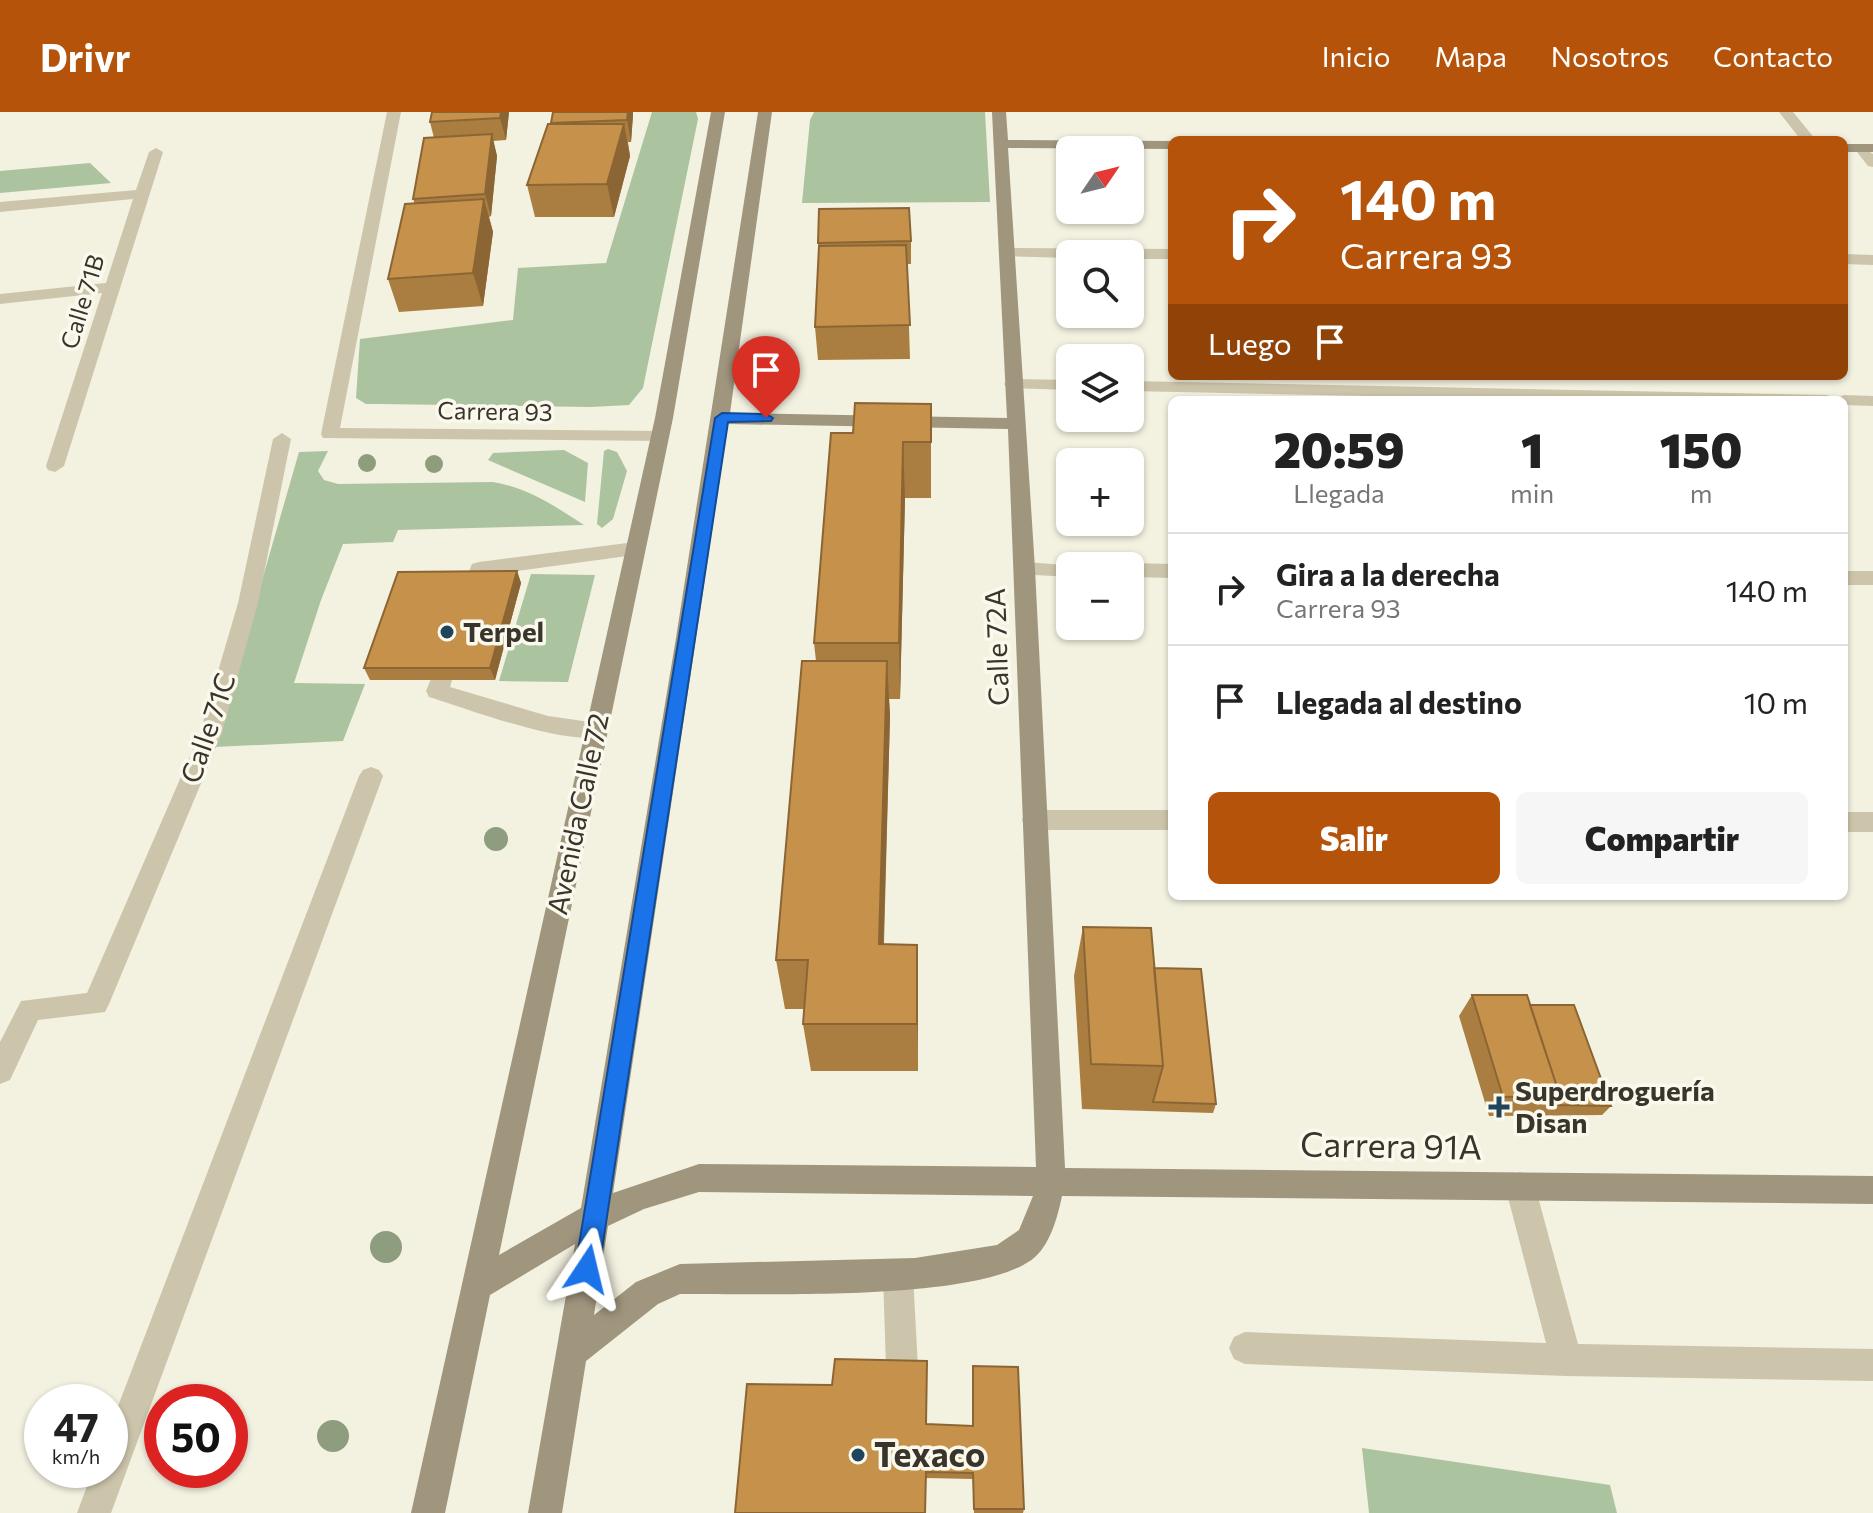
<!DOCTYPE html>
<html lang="es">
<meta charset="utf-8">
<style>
body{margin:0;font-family:Commissioner,sans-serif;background:#f6f6f6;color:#222;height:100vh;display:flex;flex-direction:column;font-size:30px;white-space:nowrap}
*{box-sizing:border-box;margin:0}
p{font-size:26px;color:#767676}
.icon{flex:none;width:44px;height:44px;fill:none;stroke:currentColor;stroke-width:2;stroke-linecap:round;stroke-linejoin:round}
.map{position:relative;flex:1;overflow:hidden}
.drawer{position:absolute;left:1168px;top:284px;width:680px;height:504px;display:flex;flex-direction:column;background:#fff;border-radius:12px;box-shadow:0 2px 6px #0004}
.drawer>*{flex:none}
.guide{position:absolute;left:1168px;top:24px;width:680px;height:244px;border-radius:12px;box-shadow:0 2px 6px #0004;background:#b45309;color:#fff;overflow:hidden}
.needle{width:52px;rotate:55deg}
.buttons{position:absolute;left:1056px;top:24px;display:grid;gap:16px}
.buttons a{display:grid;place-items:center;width:88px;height:88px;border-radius:12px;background:#fff;box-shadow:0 2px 6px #0004;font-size:40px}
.speed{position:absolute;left:24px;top:1272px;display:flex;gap:16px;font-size:40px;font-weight:700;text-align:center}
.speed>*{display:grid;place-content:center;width:104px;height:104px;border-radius:50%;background:#fff;box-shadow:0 2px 6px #0004;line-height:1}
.speed small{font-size:20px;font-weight:400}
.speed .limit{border:12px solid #d22;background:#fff;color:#111}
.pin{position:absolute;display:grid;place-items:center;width:68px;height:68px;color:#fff;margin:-82px -34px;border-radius:50% 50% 50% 0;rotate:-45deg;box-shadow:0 0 8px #0007}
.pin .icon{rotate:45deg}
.me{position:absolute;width:88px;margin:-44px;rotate:10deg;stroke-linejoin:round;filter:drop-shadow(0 0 6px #0008)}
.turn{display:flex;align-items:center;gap:28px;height:168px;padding:0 40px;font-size:36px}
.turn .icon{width:104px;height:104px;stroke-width:2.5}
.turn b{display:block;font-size:56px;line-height:68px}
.then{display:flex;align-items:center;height:76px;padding:0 40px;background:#0003;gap:16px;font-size:30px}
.eta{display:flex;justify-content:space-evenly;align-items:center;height:136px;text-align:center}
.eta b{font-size:48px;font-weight:800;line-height:56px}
.primary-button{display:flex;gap:16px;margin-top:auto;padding:16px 40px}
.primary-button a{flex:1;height:92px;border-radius:12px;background:#b45309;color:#fff;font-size:32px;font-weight:800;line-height:92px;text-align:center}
.primary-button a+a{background:#f6f6f6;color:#222}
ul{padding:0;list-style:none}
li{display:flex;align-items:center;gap:24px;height:112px;padding:0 40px;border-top:2px solid #e0e0e0}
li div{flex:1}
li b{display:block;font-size:30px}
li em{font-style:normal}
header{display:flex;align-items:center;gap:48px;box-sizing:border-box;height:112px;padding:0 40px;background:#b45309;color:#fff}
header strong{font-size:38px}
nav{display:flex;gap:44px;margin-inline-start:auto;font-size:28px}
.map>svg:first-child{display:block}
</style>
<header>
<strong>Drivr</strong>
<nav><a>Inicio</a><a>Mapa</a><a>Nosotros</a><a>Contacto</a></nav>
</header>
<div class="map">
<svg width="1873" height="1401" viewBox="0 0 1873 1401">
<rect width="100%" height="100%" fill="#f3f1e0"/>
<path fill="#abc39f" d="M652,0H696L698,7L643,276L629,293L591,295L378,292H366L356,286L360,227L513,208L518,156L606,151Z
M814,0H985L990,90L802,91L810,8Z
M90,51L111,71L0,81V59Z
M608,337L617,340L627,359L613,407L602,416L597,412L604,339Z
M564,338L588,351L585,390L488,348L493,341Z
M328,339L318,359L324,368L338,372L493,370C529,376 554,394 584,413L398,418L393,430L343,432L321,488L294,571L365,572L343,629L214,635L299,340Z
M531,462L595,463L568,570L499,569Z
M1362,1336L1610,1373L1617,1401H1369Z"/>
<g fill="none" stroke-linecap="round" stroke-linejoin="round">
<path fill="#ccc5ab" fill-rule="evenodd" d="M635,430L642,432L645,437L642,442L487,463L481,476H467L464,471L472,452L479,450Z
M441,560L449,562L452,568L450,575L548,604L604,612L607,618L604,624C568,635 468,597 429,585L426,579L433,562Z
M371,655L379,658L383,664L111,1401H77L93,1358H110V1315L359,664L363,658Z
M1520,1060L1530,1064L1535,1074L1578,1232L1873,1237V1269L1566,1264L1245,1252L1234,1247L1229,1236L1234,1225L1245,1220L1546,1231L1505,1074L1510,1064Z
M898,1148L909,1152L913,1163L918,1256L913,1267L902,1272L891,1267L886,1256L883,1163L887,1152Z"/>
<path fill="#ccc5ab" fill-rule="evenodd" d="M387,0H401L340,316L659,319L666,321L668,325L666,329L323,326L321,322Z
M1779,0H1793L1816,28H1801Z
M156,36L163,40L64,354L55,360L48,358L46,354L102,181L0,192V182L106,171L133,87L0,100V90L136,78L149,40Z
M1864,36L1873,42V55L1868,54L1857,40Z
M1007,136L1172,137V147H1130V142H1070V146L1001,144L999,141Z
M1844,142L1873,143V153L1844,152Z
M1013,267L1070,268V278L1007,276L1004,272L1007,268Z
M1130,269L1827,283L1836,287L1844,283L1873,284V294L1844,293V288H1559L1130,279Z
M282,321L291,327L258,491L222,621L109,892L105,900L38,908L10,968L0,972V930L21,889L87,881L200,621L238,491L273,327Z
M1025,450L1078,454H1070V465L1018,462L1015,457Z
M1130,451L1172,452V466L1130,465V454H1122Z
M1844,459H1873V473H1844Z
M1034,698H1172V718H1034L1025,715L1022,708L1025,701Z
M1844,700H1873V720H1844Z"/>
<path fill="#a0957d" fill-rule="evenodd" d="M711,0H725L673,306L499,1143L581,1096L676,526L758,0H772L730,301L1007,306L992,0H1006L1008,28L1172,29V37L1008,36L1035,457L1065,1056L1873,1064V1092L1062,1084C1058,1103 1051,1131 1035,1145C983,1191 755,1181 680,1182L658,1192L586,1249L562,1401H528L575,1132L490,1183L445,1401H411L655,306ZM728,312L1008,317L1036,1055L699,1052L613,1081ZM699,1080L1033,1084L1019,1118L997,1133L915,1146L680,1152L636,1170L594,1203L608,1114L644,1097Z
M1844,32H1873V40H1844Z"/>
</g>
<g fill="#8e9d7e">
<circle cx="367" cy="351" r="9"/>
<circle cx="434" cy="352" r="9"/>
<circle cx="496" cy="727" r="12"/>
<circle cx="386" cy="1135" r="16"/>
<circle cx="333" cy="1324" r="16"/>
</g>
<path fill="#aa7e40" d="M509,0L506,28L493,29L497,44L491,104L489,105L493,120L483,194L399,200L388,167L415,92L413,87L434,26L430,10Z
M633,3L631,30H628L630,44L614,105H535L527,73L551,11Z
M911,129V152H907L910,247L818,248L815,215L819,142L818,131Z
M931,292V386H905L900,587H889L890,604L884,832L917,833L918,959H811L803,912L804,897H785L776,848L816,549L814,531L853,321Z
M517,459L521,471L495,568H370L364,556Z
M1083,815L1154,856L1216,992L1213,1001L1082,997L1074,864Z
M1472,883L1530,893L1611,994L1602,1003L1489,1004L1459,904Z
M926,1312L1024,1397L1023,1401H974L973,1367L926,1366Z"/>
<path fill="#8b6634" d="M501,0H509L506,28L500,6Z
M628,0H633V3L631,30L627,8Z
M624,12L630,44L614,105L607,72Z
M492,22L497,44L491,104L485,82Z
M484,87L493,120L483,194L473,161Z
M903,330L905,386L900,587L899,531Z
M517,459L521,471L495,568L490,556Z
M887,549L890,604L882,882L879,832Z
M917,833L918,882V959L917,912Z"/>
<path fill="#c6924b" stroke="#8b6634" stroke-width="2" d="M432,0H501L500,6L430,10Z
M553,0H628L627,8L551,11Z
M548,12H624L607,72L527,73Z
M492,22L485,82L413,87L424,26Z
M484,87L473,161L388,167L405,92Z
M909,96L911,129L818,131L819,97Z
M906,133L910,213L815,215L819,134Z
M855,291L931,292V330H903L899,531H814L831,321H853Z
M517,459L490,556H364L398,460Z
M802,549H887L879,832L917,833V912H803L808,848H776Z
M1083,815L1151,816L1163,954L1091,952Z
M1154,856L1201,857L1216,992L1153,990L1163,954Z
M1472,883H1527L1560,984L1503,985Z
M1530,893H1574L1611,994L1553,993L1560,984Z
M835,1247L927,1249L926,1312L973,1314V1254L1018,1255L1024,1397H974L973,1361L926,1360L925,1401H735L747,1272L832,1273Z"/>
<path fill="#1a73e8" stroke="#114b97" stroke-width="2" d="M766,302L773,306L771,309L728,310L599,1157L595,1165L587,1168L579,1165L575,1157L715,306L722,301Z"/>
<g fill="#1f445c" stroke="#fbf9ed" stroke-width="3">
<circle cx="447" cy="520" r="8"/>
<path d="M1495 983h8v8h8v8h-8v8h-8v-8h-8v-8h8z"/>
<circle cx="858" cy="1343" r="8"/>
</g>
<g text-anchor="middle" stroke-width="7" stroke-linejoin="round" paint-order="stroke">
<g font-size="24" fill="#3a352b" stroke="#fbf9ed">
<text transform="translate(83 190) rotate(-73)" y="8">Calle 71B</text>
<text transform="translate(495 300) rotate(1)" y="8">Carrera 93</text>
</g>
<g font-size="28" font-weight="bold" fill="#3a352b" stroke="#fbf9ed" text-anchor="start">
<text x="463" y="530">Terpel</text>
<text x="1515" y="989">Superdroguería<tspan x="1515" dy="32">Disan</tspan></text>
</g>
<g font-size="28" fill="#3a352b" stroke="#fbf9ed">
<text transform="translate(997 535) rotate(-92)" y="10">Calle 72A</text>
<text transform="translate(208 616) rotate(-71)" y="10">Calle 71C</text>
<text transform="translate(578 702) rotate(-78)" y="10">Avenida Calle 72</text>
</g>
<g font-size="34" fill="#3a352b" stroke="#fbf9ed">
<text transform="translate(1391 1034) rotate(1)" y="12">Carrera 91A</text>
</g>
<g font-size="34" font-weight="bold" fill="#3a352b" stroke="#fbf9ed" text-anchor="start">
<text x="874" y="1355">Texaco</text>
</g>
</g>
</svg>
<div class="buttons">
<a><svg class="needle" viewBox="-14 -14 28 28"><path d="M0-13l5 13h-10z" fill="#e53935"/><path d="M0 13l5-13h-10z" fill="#767676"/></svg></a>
<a><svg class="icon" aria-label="search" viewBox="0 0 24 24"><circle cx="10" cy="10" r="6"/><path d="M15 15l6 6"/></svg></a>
<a><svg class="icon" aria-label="layers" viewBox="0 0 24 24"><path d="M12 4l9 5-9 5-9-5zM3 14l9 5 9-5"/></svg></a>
<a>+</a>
<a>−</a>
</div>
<div class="speed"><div>47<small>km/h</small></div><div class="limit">50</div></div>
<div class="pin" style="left:766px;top:306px;background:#d93025"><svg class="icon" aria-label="arrive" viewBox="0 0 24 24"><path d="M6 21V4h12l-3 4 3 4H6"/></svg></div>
<svg class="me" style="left:587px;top:1157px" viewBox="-20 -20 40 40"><path d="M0-17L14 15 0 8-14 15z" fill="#1a73e8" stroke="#fff" stroke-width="4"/></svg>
<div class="guide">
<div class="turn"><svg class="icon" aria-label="right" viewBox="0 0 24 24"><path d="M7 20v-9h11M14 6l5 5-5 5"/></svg><div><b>140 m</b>Carrera 93</div></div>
<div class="then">Luego<svg class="icon" aria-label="arrive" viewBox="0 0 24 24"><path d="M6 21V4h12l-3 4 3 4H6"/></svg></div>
</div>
<section class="drawer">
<div class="eta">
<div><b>20:59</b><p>Llegada</p></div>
<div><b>1</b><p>min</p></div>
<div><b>150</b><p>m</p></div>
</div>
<ul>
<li><svg class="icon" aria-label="right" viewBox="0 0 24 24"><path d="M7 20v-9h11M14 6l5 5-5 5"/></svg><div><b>Gira a la derecha</b><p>Carrera 93</p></div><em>140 m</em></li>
<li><svg class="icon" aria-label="arrive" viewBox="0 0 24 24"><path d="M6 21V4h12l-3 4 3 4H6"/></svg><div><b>Llegada al destino</b></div><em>10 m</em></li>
</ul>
<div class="primary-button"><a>Salir</a><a>Compartir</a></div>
</section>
</div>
